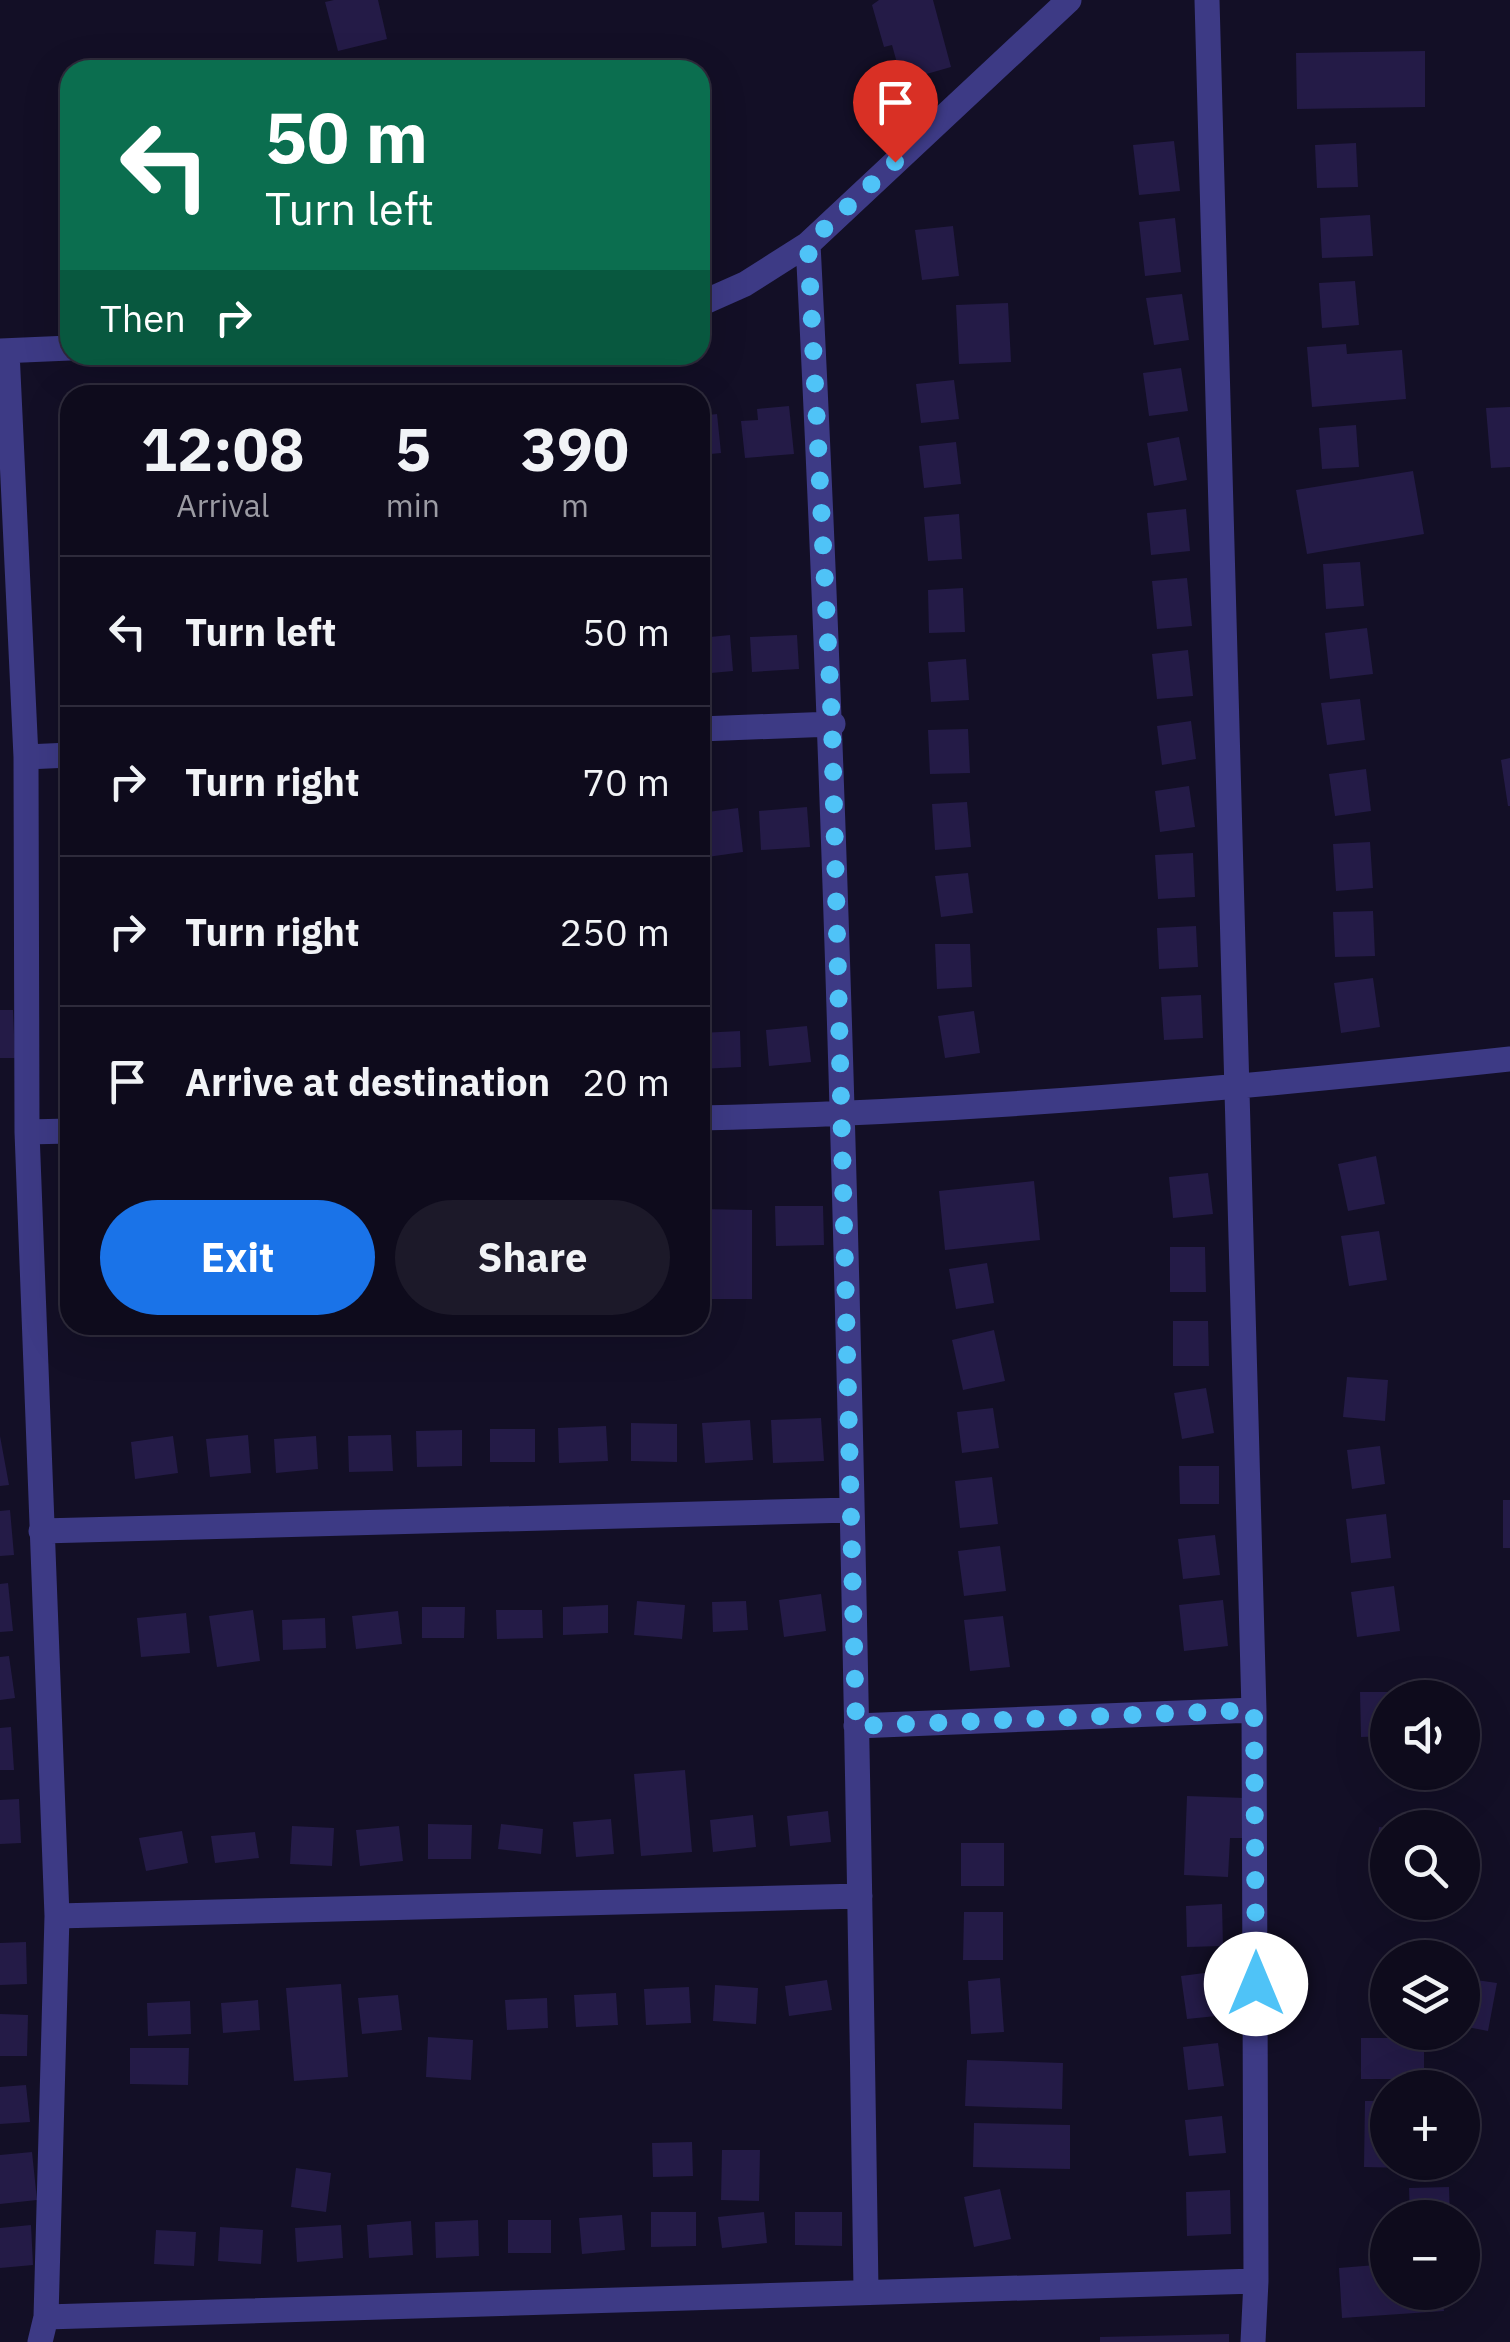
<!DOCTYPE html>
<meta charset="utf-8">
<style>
body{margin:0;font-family:"IBM Plex Sans",sans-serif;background:#1c1929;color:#f1f3f6;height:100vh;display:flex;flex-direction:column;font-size:38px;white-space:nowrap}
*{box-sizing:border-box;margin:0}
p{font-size:32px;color:#9b9ba3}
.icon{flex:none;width:55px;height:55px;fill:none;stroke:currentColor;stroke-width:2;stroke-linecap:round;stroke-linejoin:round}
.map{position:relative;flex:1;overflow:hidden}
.panel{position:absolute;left:60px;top:385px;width:650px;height:950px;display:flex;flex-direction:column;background:#0e0b1c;border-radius:30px;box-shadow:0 10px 40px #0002,0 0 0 2px #2e2b3b}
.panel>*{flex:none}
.banner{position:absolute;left:60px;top:60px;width:650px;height:305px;border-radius:30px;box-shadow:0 10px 40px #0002,0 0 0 2px #2e2b3b;background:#0b6e4f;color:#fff;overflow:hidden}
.fabs{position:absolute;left:1370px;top:1680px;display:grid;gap:20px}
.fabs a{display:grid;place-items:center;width:110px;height:110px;border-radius:50%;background:#0e0b1c;box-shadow:0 10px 40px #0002,0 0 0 2px #2e2b3b;font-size:50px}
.pin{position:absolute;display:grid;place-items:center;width:85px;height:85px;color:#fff;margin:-102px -42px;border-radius:50% 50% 50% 0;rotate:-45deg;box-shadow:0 0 10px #0007}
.pin .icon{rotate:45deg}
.me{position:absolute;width:110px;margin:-55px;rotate:0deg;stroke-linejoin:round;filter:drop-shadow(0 0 8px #0008)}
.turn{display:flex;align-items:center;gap:35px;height:210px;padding:0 40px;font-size:45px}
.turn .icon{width:130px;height:130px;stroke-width:2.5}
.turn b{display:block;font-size:70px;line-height:85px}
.then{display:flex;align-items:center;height:95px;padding:0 40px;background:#0003;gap:20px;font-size:38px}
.eta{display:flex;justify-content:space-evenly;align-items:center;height:170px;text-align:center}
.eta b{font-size:60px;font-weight:700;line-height:70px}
.action{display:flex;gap:20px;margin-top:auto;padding:20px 40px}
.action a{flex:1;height:115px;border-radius:60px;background:#1a73e8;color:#fff;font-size:40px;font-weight:700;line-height:115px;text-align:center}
.action a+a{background:#1c1929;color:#f1f3f6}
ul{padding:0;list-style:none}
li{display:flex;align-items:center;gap:30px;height:150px;padding:0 40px;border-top:2px solid #2e2b3b}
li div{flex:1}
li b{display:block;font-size:38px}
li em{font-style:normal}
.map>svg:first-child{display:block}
</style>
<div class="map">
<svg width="1510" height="2342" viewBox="0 0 1510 2342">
<rect width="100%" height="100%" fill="#130f26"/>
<path fill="#241b47" d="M334,0H378L387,39L338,51L325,2Z
M879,0H933L951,67L902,81L892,45L884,47L872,5Z
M1425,51V107L1297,109L1296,53Z
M1174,141L1180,191L1139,195L1133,145Z
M1356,143L1358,187L1317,188L1315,145Z
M1370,215L1373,256L1322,258L1320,218Z
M1175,218L1181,272L1145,276L1139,222Z
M953,226L959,276L922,280L915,230Z
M1355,281L1359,325L1322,328L1319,283Z
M1182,294L1189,340L1154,345L1146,298Z
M1008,303L1011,362L959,364L956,305Z
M1346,344L1347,354L1402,350L1406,399L1312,407L1307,347Z
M1181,368L1188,411L1149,416L1143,373Z
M954,380L959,419L921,423L916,384Z
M789,406L794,454L745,458L741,421L758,420L757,409Z
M1510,407V467L1491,468L1486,408Z
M717,414L721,453L700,455V416Z
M1356,425L1359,467L1322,469L1319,428Z
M1179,437L1187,480L1154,486L1147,443Z
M956,442L961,484L924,488L919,446Z
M1413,471L1424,534L1307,554L1296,490Z
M1186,509L1190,551L1151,555L1147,513Z
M959,514L962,559L928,561L924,517Z
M1360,562L1364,606L1326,609L1323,564Z
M1187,578L1192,626L1157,629L1152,581Z
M963,588L965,632L929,633L928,590Z
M1367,628L1373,674L1330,679L1325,633Z
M730,635L733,671L700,674V638Z
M797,635L799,669L752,672L750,637Z
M1188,650L1193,696L1157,699L1152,654Z
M966,659L969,700L931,702L928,662Z
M1360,699L1365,740L1327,745L1321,703Z
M1191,721L1196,759L1162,765L1157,726Z
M968,729L970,773L930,774L928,730Z
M1510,758V806H1508L1501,760Z
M1366,769L1371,811L1335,816L1329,774Z
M1189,786L1195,827L1160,832L1155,791Z
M967,802L971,847L935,850L932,804Z
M807,807L810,847L761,850L759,811Z
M738,808L743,852L700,858V813Z
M1370,842L1373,888L1336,891L1333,844Z
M1193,853L1195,897L1158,899L1155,855Z
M968,873L973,913L941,917L935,876Z
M1373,911L1375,956L1335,957L1333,912Z
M1196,926L1198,967L1159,969L1157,928Z
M935,944H970L972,987L937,989Z
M1373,978L1380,1027L1341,1033L1334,983Z
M1201,995L1203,1038L1164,1040L1161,997Z
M0,1010H13L15,1058H0Z
M974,1011L980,1053L945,1058L938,1016Z
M807,1026L811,1062L769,1066L766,1030Z
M740,1031L741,1067L700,1069V1033Z
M1376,1156L1385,1204L1348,1211L1338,1164Z
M1208,1173L1213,1214L1173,1218L1169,1177Z
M1034,1181L1040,1240L945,1250L939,1191Z
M775,1206H823L824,1245L776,1246Z
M700,1209L752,1210V1299H700Z
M1379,1231L1387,1280L1349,1286L1341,1236Z
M1170,1247H1205L1206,1292H1170Z
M987,1263L994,1303L956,1309L949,1269Z
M1173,1321H1208L1209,1366H1173Z
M994,1330L1005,1381L963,1390L952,1340Z
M1347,1377L1388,1380L1385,1421L1343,1417Z
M1206,1388L1214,1433L1182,1439L1174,1393Z
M993,1408L999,1448L962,1453L957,1412Z
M821,1418L824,1461L773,1463L771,1420Z
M750,1420L753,1460L705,1463L702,1423Z
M631,1423L677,1424V1462L631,1461Z
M606,1426L608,1461L559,1463L558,1428Z
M490,1429H535V1462H490Z
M462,1430V1466L417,1467L416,1431Z
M248,1435L251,1473L210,1477L206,1439Z
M391,1435L393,1471L349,1472L348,1436Z
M0,1436L9,1485L0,1486Z
M173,1436L178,1473L135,1479L131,1442Z
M316,1436L318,1469L276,1473L274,1439Z
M1380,1446L1385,1484L1352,1489L1347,1450Z
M1179,1466H1219V1504H1180Z
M992,1477L998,1524L960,1528L955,1481Z
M1503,1500H1510V1548H1503Z
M10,1510L14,1555L0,1556V1511Z
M1386,1514L1391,1558L1351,1563L1346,1519Z
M1215,1535L1220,1575L1183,1579L1178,1539Z
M1000,1546L1006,1591L964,1596L958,1551Z
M8,1583L13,1631L0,1632V1584Z
M1394,1586L1400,1631L1357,1637L1351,1592Z
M821,1594L826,1631L784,1637L779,1600Z
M1223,1600L1228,1646L1184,1651L1179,1605Z
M637,1601L685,1605L682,1639L634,1635Z
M746,1601L748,1630L713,1632L712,1602Z
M608,1605V1633L563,1635V1607Z
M422,1607H465L464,1638H422Z
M253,1610L260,1661L217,1667L209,1616Z
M496,1610H542L543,1638L497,1639Z
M398,1611L402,1644L356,1649L352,1616Z
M186,1613L190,1653L141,1657L137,1618Z
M1003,1616L1010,1667L970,1671L964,1620Z
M325,1618L326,1648L283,1650L282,1620Z
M9,1656L15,1698L0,1700V1657Z
M1360,1692H1398V1698H1388V1736L1361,1737Z
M11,1727L14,1770H0V1728Z
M685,1770L692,1852L641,1856L634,1774Z
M1187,1796L1245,1798L1244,1838H1230L1228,1877L1184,1875Z
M19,1799L21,1843L0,1844V1800Z
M828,1811L831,1842L790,1846L787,1816Z
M753,1815L756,1847L713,1852L710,1820Z
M611,1819L614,1854L576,1857L573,1822Z
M428,1824L472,1825L471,1859H428Z
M501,1824L543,1829L541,1854L498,1849Z
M292,1826L334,1828L332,1866L290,1864Z
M399,1826L403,1861L360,1866L356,1830Z
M1379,1827L1388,1828V1874L1374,1872Z
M182,1831L188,1863L146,1871L139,1838Z
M255,1832L259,1858L215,1863L211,1836Z
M961,1843H1004V1886H961Z
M1222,1904L1223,1946L1187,1947L1186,1906Z
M964,1912H1003V1960H963Z
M26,1942L27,1984L0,1985V1943Z
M1220,1971L1226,2015L1187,2019L1181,1976Z
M1000,1978L1004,2032L971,2034L968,1981Z
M1462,1978L1497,1983L1488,2031L1462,2026Z
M827,1980L832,2010L789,2016L785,1986Z
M341,1984L348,2077L294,2081L286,1988Z
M715,1985L758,1988L756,2024L713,2021Z
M689,1987L691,2023L646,2025L644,1989Z
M616,1993L618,2025L576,2027L574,1995Z
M398,1995L402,2030L362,2034L358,1998Z
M547,1998L548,2028L507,2030L505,2000Z
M258,2000L260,2030L223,2033L221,2003Z
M190,2001L191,2034L148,2036L147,2003Z
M0,2014L28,2015L27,2056H0Z
M428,2037L473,2040L471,2080L426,2077Z
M1361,2038H1424V2079H1361Z
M1218,2043L1224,2086L1188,2090L1183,2047Z
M130,2048H189L188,2085L130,2084Z
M967,2060L1063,2063L1062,2109L965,2106Z
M26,2085L30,2122L0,2124V2087Z
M1365,2101H1388V2162H1407V2168L1364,2167Z
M1222,2116L1226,2153L1189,2156L1185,2120Z
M974,2123L1070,2125V2169L973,2167Z
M692,2142L693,2176L653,2177L652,2143Z
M722,2150H760L759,2201L721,2200Z
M32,2152L37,2200L0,2204V2155Z
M296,2168L331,2173L326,2212L291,2207Z
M1449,2187L1450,2218H1410L1409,2188Z
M1000,2189L1011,2239L974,2247L964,2197Z
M1230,2190L1231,2234L1187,2236L1186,2192Z
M651,2212H696V2246L651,2247Z
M764,2212L767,2243L722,2248L718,2217Z
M795,2212H842V2246L795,2245Z
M622,2215L625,2250L582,2254L579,2218Z
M478,2220L479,2256L436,2258L435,2222Z
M508,2220H551V2253H508Z
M411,2221L413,2255L369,2258L367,2225Z
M31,2225L33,2265L0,2268V2228Z
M341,2225L343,2258L297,2262L295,2228Z
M220,2227L263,2230L261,2264L218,2261Z
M156,2230L196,2232L194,2266L154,2264Z
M1388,2264V2292H1442L1444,2311L1342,2318L1339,2268Z
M1229,2334V2342H1100V2337Z"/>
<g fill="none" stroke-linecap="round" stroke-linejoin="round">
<path stroke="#3d3a85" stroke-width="25" d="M1207,0L1254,1710L1256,2281L1253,2342
M808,244C843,925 856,1607 866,2290
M700,304L745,284L808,244L1069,0
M0,351L70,348
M7,351L26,757L27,1132L57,1916L46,2317L40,2342
M700,729L833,724
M26,757L70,755
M700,1118C970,1112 1241,1088 1510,1059
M27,1132L70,1131
M41,1531L852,1510
M856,1726L1254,1710
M57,1916L860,1896
M46,2317L1256,2281"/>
</g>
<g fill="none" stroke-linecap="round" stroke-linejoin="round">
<path stroke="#4fc3f7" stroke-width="18" stroke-dasharray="0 32.4" d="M895,162L808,244L832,724L856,1726L1254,1710L1256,1984"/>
</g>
</svg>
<div class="fabs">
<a><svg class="icon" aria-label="sound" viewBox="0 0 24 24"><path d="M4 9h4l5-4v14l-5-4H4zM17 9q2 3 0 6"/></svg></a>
<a><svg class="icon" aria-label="search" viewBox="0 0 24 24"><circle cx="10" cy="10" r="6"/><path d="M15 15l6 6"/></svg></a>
<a><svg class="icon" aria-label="layers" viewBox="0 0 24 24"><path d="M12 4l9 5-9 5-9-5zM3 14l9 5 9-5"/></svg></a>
<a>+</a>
<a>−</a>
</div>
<div class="pin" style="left:895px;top:162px;background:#d93025"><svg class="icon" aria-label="arrive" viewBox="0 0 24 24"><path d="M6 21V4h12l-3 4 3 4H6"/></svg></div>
<svg class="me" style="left:1256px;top:1984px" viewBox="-20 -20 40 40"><circle r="19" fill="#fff"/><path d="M0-13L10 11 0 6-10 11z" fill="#4fc3f7"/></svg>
<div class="banner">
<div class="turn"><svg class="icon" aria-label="left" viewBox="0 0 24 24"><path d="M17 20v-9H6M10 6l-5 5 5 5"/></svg><div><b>50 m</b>Turn left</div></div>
<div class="then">Then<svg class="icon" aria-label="right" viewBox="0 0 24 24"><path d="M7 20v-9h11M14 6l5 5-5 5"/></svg></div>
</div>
<section class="panel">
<div class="eta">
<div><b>12:08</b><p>Arrival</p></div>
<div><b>5</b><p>min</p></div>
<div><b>390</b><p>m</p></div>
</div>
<ul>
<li><svg class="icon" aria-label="left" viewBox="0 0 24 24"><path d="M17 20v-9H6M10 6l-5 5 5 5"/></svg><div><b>Turn left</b></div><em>50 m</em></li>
<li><svg class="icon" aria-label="right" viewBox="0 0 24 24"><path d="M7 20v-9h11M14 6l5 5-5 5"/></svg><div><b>Turn right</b></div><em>70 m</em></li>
<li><svg class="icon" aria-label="right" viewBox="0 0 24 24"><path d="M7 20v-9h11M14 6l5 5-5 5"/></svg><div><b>Turn right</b></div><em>250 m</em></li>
<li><svg class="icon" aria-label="arrive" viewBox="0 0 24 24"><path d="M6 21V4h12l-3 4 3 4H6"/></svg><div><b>Arrive at destination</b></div><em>20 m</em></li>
</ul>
<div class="action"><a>Exit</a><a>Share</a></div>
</section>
</div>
